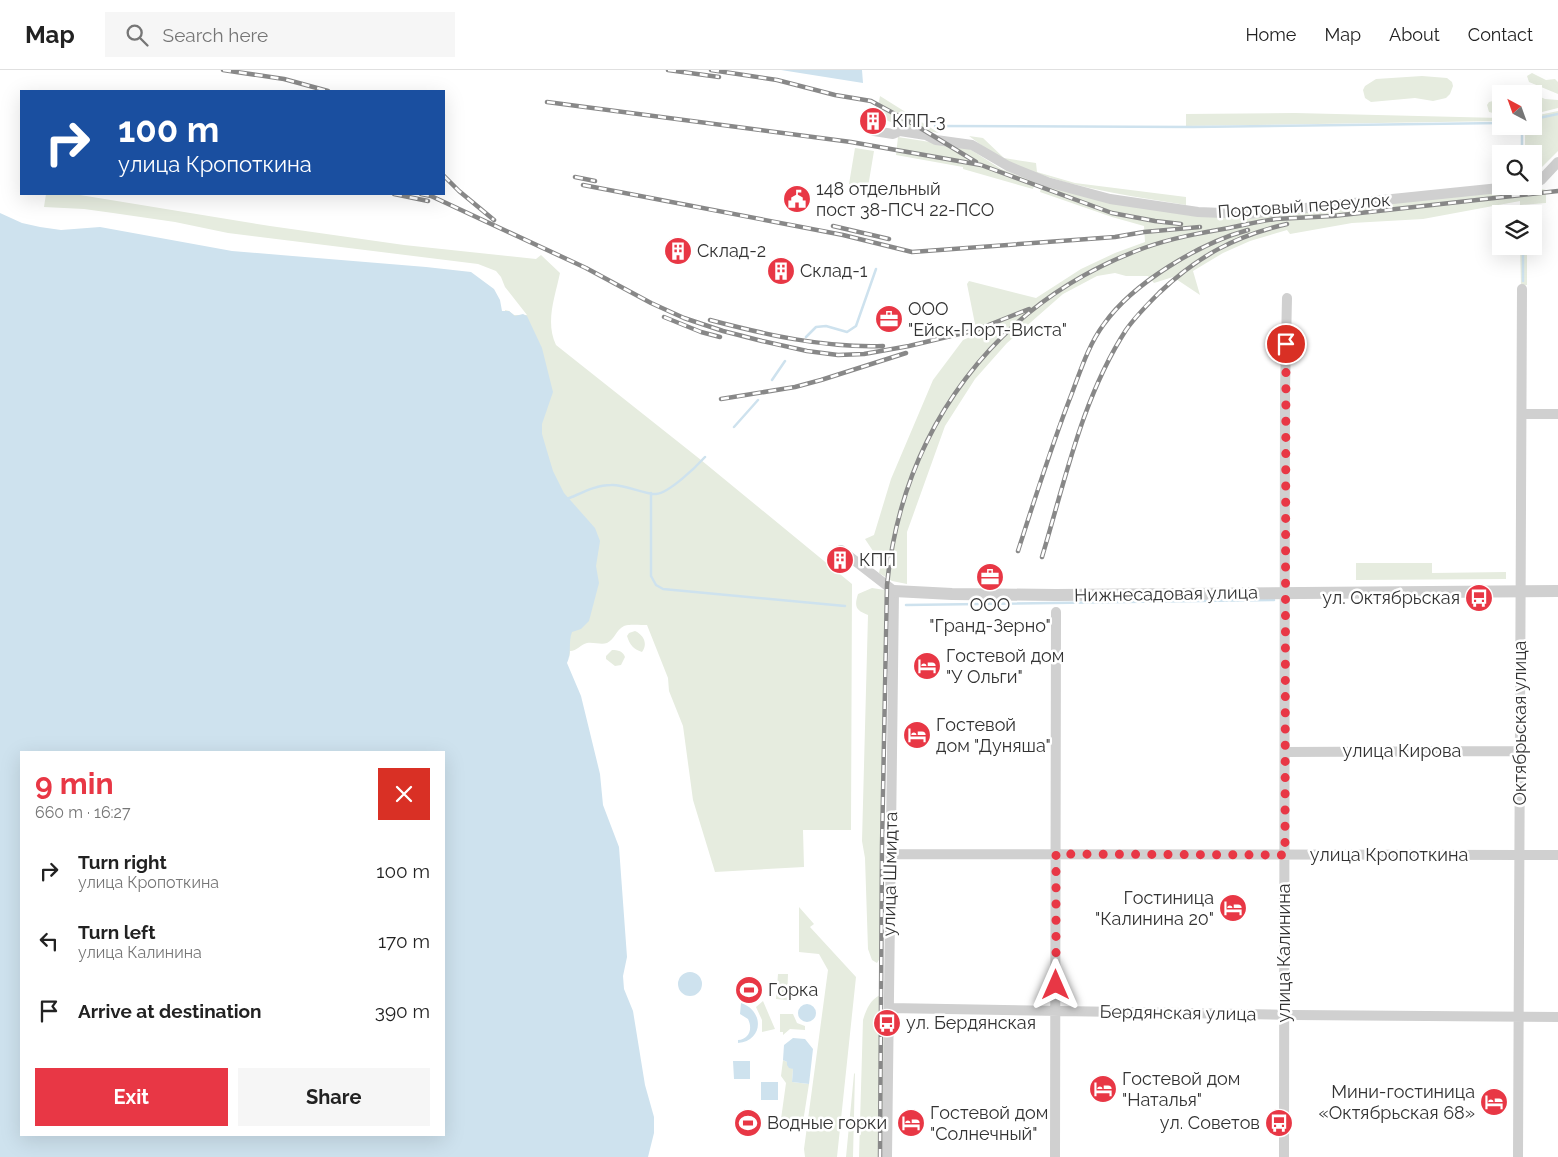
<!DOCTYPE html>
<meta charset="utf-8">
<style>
body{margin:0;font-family:Raleway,sans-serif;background:#f6f6f6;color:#222;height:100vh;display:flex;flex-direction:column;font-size:19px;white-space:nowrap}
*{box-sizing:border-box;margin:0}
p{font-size:16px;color:#767676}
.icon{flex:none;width:28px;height:28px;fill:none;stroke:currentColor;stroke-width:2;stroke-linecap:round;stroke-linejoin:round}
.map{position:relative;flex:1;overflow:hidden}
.drawer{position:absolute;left:20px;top:681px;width:425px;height:385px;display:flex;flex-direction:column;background:#fff;border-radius:0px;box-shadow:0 5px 20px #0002}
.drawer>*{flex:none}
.guide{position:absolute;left:20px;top:20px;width:425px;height:105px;border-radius:0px;box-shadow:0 5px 20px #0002;background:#1a4fa0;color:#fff;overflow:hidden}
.needle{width:32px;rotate:319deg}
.buttons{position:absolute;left:1492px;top:15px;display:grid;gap:10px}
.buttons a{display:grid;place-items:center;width:50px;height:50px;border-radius:0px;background:#fff;box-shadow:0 5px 20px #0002;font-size:25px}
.pin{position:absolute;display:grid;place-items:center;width:42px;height:42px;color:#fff;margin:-21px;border:2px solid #fff;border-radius:50%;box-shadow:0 1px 5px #0007}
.me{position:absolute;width:55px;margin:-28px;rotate:0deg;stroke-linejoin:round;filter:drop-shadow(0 0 4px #0008)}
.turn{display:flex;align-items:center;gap:18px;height:105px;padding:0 15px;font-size:22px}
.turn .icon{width:65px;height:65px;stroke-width:2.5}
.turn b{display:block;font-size:35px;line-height:42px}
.round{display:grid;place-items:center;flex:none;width:52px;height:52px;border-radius:0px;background:#f6f6f6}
.headline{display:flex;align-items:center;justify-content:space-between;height:85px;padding:0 15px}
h1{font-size:30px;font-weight:700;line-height:38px;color:#e83745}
.button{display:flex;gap:10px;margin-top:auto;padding:10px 15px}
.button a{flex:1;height:58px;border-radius:0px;background:#e83745;color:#fff;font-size:20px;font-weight:700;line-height:58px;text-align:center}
.button a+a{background:#f6f6f6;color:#222}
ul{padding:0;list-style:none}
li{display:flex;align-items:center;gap:15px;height:70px;padding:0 15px}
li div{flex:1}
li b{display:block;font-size:19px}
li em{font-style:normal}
header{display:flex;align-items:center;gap:30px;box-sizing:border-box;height:70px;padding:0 25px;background:#fff;border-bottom:1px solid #e0e0e0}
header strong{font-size:24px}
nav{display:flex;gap:28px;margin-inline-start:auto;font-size:18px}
.search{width:350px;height:45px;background:#f6f6f6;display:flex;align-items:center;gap:12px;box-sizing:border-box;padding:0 18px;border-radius:0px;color:#767676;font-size:19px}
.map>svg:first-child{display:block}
</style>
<header>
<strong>Map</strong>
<div class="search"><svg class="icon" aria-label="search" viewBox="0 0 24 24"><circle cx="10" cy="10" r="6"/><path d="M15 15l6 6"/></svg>Search here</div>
<nav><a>Home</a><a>Map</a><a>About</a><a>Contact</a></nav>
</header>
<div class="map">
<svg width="1558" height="1087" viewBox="0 0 1558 1087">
<rect width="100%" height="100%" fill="#fff"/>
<path fill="#e6ecdf" d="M1532,3L1546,10L1555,9L1558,12V24L1529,12L1527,6Z
M1422,6L1447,8L1452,12L1453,16L1450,24L1446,28L1433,31L1415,28L1371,32L1365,28L1363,20L1365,16L1376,9Z
M1532,24H1534L1545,29L1558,30V38L1534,44V24Z
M880,26L939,63L906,57L876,47Z
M1501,29V45L1489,42L1487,35L1489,32Z
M1558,41V81L1534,105V84H1525V56H1534V46Z
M1295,43L1501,48V51L1186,56V44Z
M969,66L983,68L1004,88L1036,93L1037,102L1075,113L1186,127V135C1124,125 1061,117 1004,90C992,83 980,74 969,66Z
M898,67L968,78L1001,99L1035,112L1033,119L963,99V97L896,85Z
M855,78L874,81L868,117L849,114Z
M1042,114L1108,131L1236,148L1539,118L1546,120V133L1520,135V131L1423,149L1352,153L1290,164L1287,160L1250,171L1223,183L1193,201L1200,225L1173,207L1154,213L1148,206H1126L1115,203L1097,206L1063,224L1007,273L975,309L945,356L907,462V514L892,511L879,503L881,493L865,469L874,465L891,409L933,310L963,270L977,264L967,214L969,211L1036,228L1081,199L1115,183L1145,172L1144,156L1112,147L1040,122Z
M46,124H74L270,156L404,175L536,189L541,185L560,203C555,227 545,252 556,275L701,390L852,514L851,760H803L804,797L715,802L693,730L683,656L669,621L668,608L647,555C641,555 627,554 624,556C616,560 615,569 607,573C601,575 594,572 587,573C581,574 577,581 570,581V588L505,240L509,241L514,245H527L505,217L501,207L496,201L478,194L228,163L175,152L113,143L84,139L44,137Z
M1520,176H1527V215L1521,216Z
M1356,493H1432V503L1506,502V509L1356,510Z
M872,518L885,520L880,888L877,893L872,890L868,879L865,788L862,771L868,545C856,540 854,537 858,524Z
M635,561C644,565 648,574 642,582C633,579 630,575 627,566L629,563Z
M612,580C618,580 623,581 625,587L621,595L615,596L606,589V586Z
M799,837L814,854L810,857L856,907L837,1087H805L804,1079L828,900L819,884L799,882Z
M778,904H788L787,930L776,929Z
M880,925L879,1087H859L863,950C866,940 870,930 880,925Z
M763,931L775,959L762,962V950L756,937Z
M780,944H793L797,953L805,956V960L790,959L783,965V962H780Z
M882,946L885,949L883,1087H881Z
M783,990L787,992L793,999L792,1012L809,1014L803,1052L781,1049L786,1013L781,1006Z
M855,1003L853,1087H846L854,1004Z"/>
<path fill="#cee2ee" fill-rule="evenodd" d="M781,0H862L863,13Z
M0,143L22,153L40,157L61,160L100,157L232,181L426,197L471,202L494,219L500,230L502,241H509L515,246L523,244L527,246L542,278L553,322L542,354V364L547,381L553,401L564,423L595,458L600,471L596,496L599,513L589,551L581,559L572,562C568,572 572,583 567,593L581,626L600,704L603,735L619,777L627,887L623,906L624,919L633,941L645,1015L654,1047V1063L648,1087H0ZM444,682V1065H21V682Z
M678 914a12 12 0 1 1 24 0a12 12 0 1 1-24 0Z
M740 919a9 9 0 1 1 18 0a9 9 0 1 1-18 0Z
M741,933C765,941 763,971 738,973V970C749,969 753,959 748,949L740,944Z
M798 943a9 9 0 1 1 18 0a9 9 0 1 1-18 0Z
M793,968L805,969L813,979L809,1014L792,1012L793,999L789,998L787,995V992L783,990L784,975Z
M733,991H750V1009H734Z
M761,1012H778V1030H761Z"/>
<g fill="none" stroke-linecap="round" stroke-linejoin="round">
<path stroke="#cee2ee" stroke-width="2.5" d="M1534,49L1558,44
M935,56L1193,57L1501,53
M1522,56V84
M1523,141V144
M1523,176V211
M806,267L816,257L826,256L847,262L856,256L876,199
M772,310L785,291
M734,357L758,330
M651,423V506L656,515L663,519L845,536
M567,429C580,424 595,415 611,415C624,414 646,425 656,424C669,423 696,397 705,387
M906,535L1274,530"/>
<path stroke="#d0d0d0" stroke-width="10" d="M874,61L893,64L900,61L926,65L936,70L972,75L1008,96L1047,112L1110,129L1198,142L1247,144L1519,116
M1534,114L1541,110L1558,92
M1522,344H1558
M841,480L894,521L887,1087
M1285,682L1520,681
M890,784L1558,785
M889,938L1294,945L1558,947
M1055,1087L1056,542
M1284,1087L1285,319L1287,228
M1518,1087L1522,219"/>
<path stroke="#d0d0d0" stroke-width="12" d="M894,521L952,524L1056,525L1558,521"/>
<g stroke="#888" stroke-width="4.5">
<path id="rail" d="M223,0L284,9L328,21
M668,0L719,7
M711,0L777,10L835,25L871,31L917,56L976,92
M547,32L851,72L981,95L1112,143L1155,151L1181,154
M444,106L459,121L494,150
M575,107L595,111
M583,115L843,165L912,182L1115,167L1144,162L1200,157
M394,124L428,131
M421,124L431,126L586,198L651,233L684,248L723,261L762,271L807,281L838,285L864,284L909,276L976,260
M833,156L889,169
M664,247L701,262L720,267
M710,250C767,265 824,278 883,276
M971,262L1029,239
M721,329L795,317L821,310L906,283
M1018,481C1035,428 1052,374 1072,323C1081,299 1089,274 1104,254C1133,213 1200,173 1248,160
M1042,487C1065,411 1082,328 1126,260C1135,247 1147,235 1159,223C1198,186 1235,166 1287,154
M880,1087L882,776L887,515C902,360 996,232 1144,178C1172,168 1200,163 1229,158C1245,155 1260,151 1276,149C1295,148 1314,147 1333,146C1408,138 1483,129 1558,121"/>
</g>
<use href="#rail" stroke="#fff" stroke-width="2.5" stroke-dasharray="8" stroke-linecap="butt"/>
</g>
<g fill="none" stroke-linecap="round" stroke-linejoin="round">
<path stroke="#e83745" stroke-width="9" stroke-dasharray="0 16.2" d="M1056,915V784L1285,785L1286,274"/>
</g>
<defs>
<g id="building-disc" transform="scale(1.4375)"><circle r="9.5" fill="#e83745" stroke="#fff"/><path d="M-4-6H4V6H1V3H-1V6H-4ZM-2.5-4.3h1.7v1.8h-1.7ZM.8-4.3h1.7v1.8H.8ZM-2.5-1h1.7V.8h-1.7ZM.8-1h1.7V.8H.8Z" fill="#fff"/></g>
<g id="civic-disc" transform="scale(1.4375)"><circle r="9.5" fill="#e83745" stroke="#fff"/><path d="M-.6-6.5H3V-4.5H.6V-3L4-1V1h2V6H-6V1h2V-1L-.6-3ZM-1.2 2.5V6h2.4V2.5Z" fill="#fff"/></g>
<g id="office-disc" transform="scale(1.4375)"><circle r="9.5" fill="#e83745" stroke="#fff"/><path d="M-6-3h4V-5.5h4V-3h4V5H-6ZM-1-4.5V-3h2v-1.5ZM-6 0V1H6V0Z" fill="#fff"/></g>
<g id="bus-disc" transform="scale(1.4375)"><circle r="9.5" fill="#e83745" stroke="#fff"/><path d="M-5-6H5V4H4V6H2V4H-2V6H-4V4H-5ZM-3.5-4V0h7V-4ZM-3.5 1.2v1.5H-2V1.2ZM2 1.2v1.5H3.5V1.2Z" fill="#fff"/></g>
<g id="hotel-disc" transform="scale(1.4375)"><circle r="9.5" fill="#e83745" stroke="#fff"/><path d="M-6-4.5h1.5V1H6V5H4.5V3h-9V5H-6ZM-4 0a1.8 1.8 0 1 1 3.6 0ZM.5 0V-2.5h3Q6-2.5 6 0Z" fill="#fff"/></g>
<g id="stadium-disc" transform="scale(1.4375)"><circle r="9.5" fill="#e83745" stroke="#fff"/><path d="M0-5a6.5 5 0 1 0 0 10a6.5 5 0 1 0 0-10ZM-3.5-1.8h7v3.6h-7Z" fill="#fff"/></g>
</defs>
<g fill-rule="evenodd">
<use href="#building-disc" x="873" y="51"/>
<use href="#civic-disc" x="797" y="129"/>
<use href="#building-disc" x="678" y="181"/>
<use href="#building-disc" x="781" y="201"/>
<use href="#office-disc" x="889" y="249"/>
<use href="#building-disc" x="840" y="490"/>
<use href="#office-disc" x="990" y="507"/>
<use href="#bus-disc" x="1479" y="528"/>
<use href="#hotel-disc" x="927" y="596"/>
<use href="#hotel-disc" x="917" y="665"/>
<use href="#hotel-disc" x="1233" y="838"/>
<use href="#stadium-disc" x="749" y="920"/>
<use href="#bus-disc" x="887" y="953"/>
<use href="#hotel-disc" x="1103" y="1019"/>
<use href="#hotel-disc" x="1494" y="1032"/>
<use href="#stadium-disc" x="748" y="1053"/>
<use href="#hotel-disc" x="911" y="1053"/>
<use href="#bus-disc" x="1279" y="1053"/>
</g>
<g text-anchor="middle" stroke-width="5" stroke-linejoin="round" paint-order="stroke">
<g font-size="18" fill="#333" stroke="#fff" text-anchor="start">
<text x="892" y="57">КПП-3</text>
<text x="816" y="125">148 отдельный<tspan x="816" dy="21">пост 38-ПСЧ 22-ПСО</tspan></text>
<text x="697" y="187">Склад-2</text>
<text x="800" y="207">Склад-1</text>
<text x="908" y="245">ООО<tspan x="908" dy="21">"Ейск-Порт-Виста"</tspan></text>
<text x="859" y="496">КПП</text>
<text x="1460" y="534" text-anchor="end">ул. Октябрьская</text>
<text x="990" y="541" text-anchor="middle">ООО<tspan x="990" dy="21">"Гранд-Зерно"</tspan></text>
<text x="946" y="592">Гостевой дом<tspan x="946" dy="21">"У Ольги"</tspan></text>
<text x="936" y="661">Гостевой<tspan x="936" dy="21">дом "Дуняша"</tspan></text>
<text x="1214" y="834" text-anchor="end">Гостиница<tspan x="1214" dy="21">"Калинина 20"</tspan></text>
<text x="768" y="926">Горка</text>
<text x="906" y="959">ул. Бердянская</text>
<text x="1122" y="1015">Гостевой дом<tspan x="1122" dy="21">"Наталья"</tspan></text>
<text x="1475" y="1028" text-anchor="end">Мини-гостиница<tspan x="1475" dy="21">«Октябрьская 68»</tspan></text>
<text x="930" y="1049">Гостевой дом<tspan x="930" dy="21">"Солнечный"</tspan></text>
<text x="767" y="1059">Водные горки</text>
<text x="1260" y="1059" text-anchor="end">ул. Советов</text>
</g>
<g font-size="18" fill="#333" stroke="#fff">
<text transform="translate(1304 136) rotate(-4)" y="6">Портовый переулок</text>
<text transform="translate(1166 524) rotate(-1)" y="6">Нижнесадовая улица</text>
<text transform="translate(1520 653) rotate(-90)" y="6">Октябрьская улица</text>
<text x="1402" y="687">улица Кирова</text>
<text x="1389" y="791">улица Кропоткина</text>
<text transform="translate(890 804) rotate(-89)" y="6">улица Шмидта</text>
<text transform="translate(1284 883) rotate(-90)" y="6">улица Калинина</text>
<text transform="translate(1178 943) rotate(1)" y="6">Бердянская улица</text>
</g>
</g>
</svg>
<div class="buttons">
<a><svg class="needle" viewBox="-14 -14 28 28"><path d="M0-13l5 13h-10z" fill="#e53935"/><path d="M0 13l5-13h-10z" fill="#767676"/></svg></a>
<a><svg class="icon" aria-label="search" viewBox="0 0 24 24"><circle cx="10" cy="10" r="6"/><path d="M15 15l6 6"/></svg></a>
<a><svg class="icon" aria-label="layers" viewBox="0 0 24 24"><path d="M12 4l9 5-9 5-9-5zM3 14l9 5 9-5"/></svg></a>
</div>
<div class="pin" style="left:1286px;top:274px;background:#d93025"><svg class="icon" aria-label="arrive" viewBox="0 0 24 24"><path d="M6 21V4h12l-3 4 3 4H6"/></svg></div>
<svg class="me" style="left:1056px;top:915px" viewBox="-20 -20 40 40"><path d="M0-17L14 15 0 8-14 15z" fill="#e83745" stroke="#fff" stroke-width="4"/></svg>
<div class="guide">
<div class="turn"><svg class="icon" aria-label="right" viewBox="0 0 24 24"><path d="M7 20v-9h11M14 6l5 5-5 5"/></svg><div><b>100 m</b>улица Кропоткина</div></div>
</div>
<section class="drawer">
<div class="headline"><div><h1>9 min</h1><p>660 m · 16:27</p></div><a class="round" style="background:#d93025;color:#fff"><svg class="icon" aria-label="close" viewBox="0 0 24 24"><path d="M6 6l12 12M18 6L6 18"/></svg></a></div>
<ul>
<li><svg class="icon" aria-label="right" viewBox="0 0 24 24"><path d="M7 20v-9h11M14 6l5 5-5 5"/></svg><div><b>Turn right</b><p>улица Кропоткина</p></div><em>100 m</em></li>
<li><svg class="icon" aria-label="left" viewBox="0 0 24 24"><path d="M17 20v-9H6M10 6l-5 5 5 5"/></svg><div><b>Turn left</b><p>улица Калинина</p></div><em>170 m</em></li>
<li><svg class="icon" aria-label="arrive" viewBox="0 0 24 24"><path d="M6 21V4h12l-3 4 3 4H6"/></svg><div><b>Arrive at destination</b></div><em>390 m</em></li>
</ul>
<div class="button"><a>Exit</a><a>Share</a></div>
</section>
</div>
